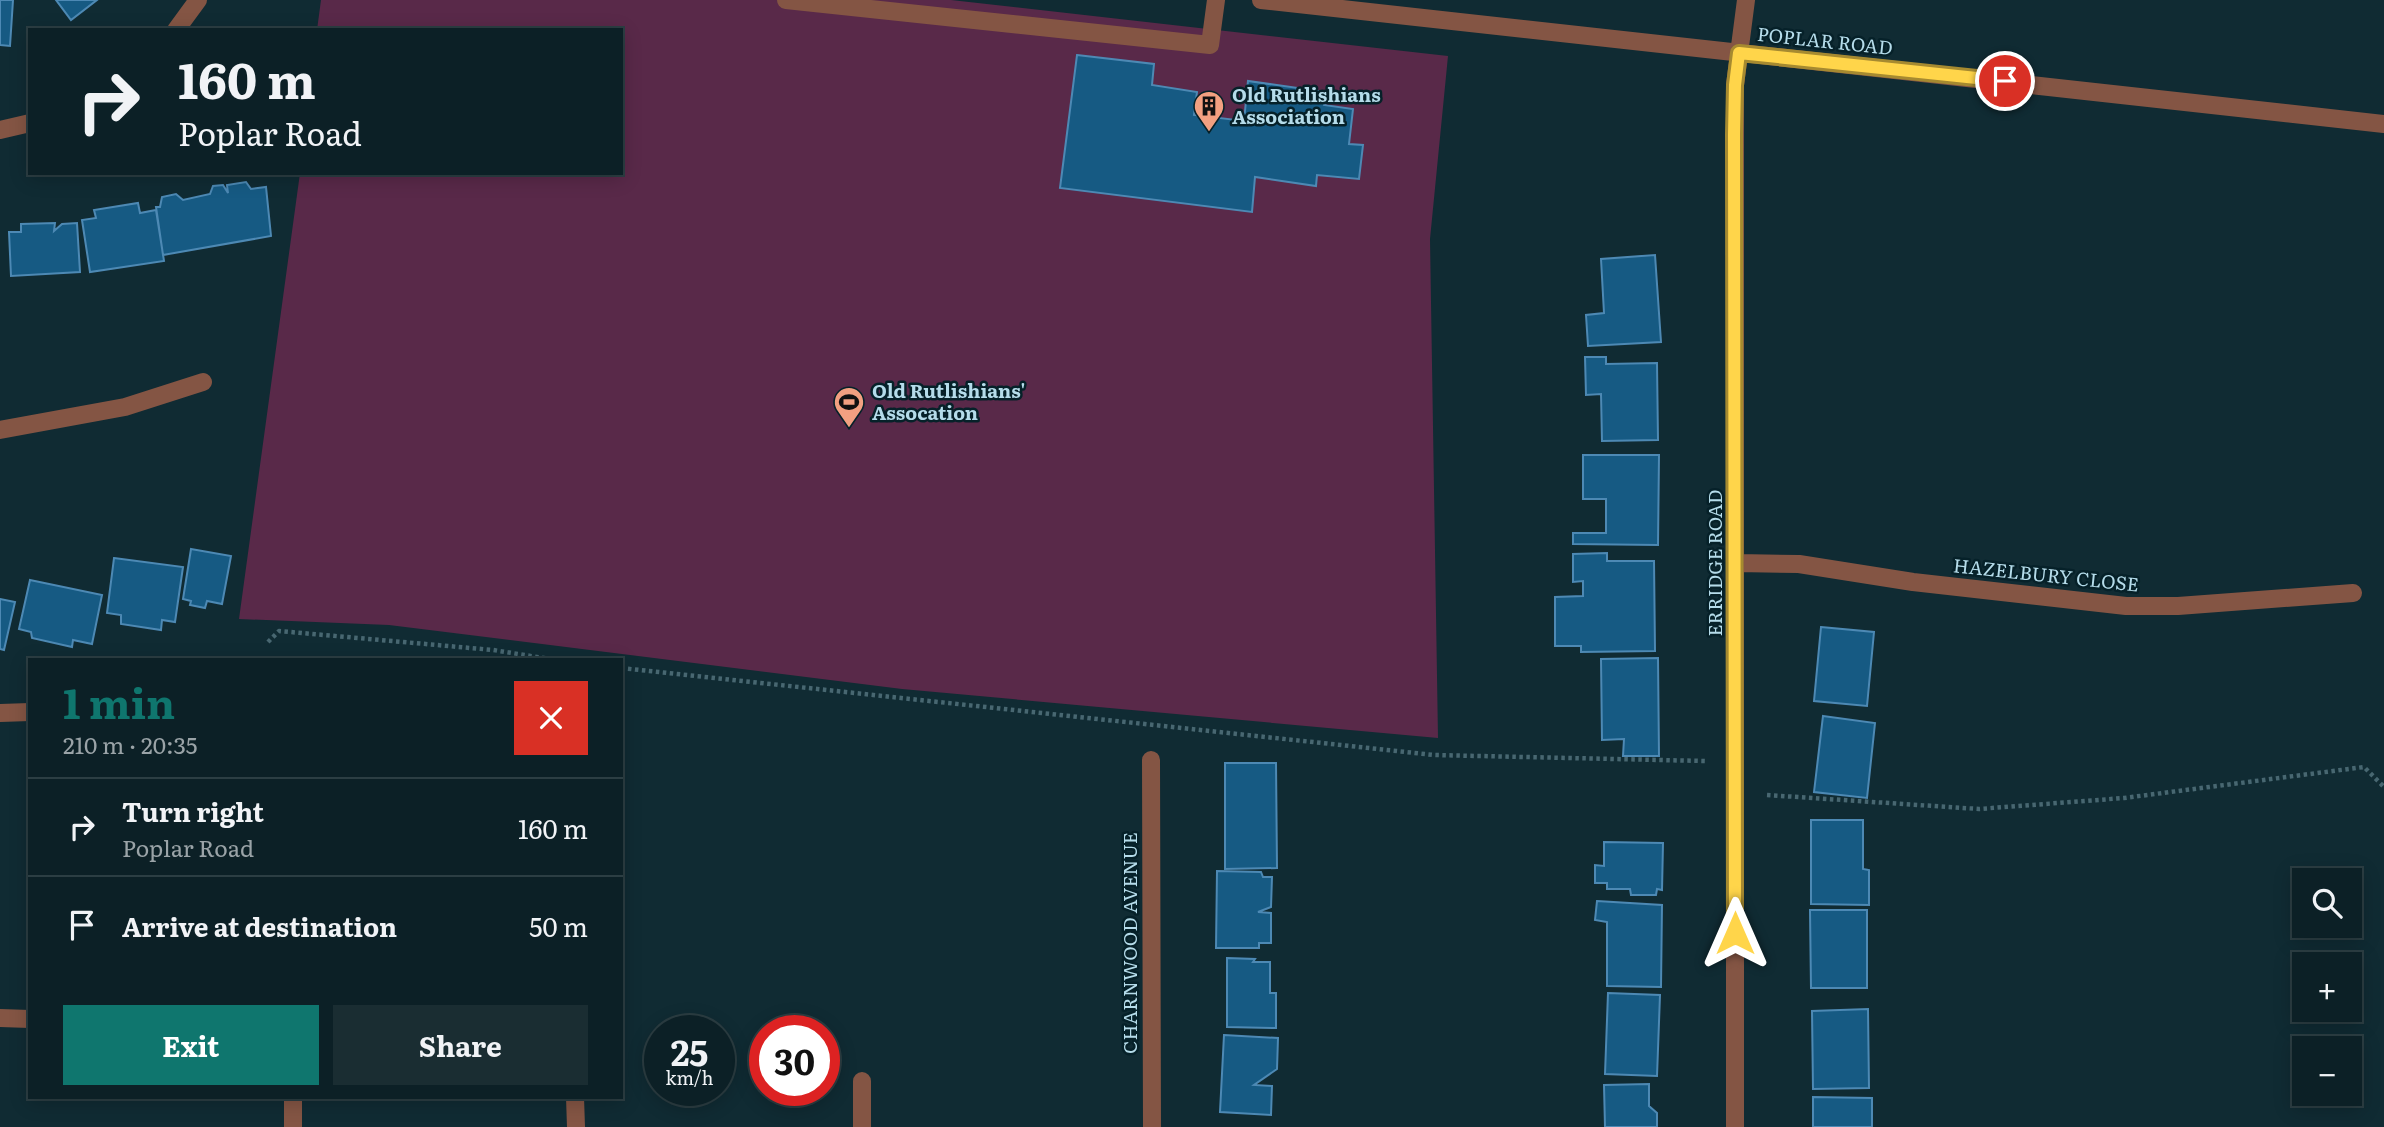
<!DOCTYPE html>
<meta charset="utf-8">
<style>
body{margin:0;font-family:Literata,serif;background:#1a2d32;color:#f1f3f6;height:100vh;display:flex;flex-direction:column;font-size:26px;white-space:nowrap}
*{box-sizing:border-box;margin:0}
p{font-size:23px;color:#9aa3a7}
.icon{flex:none;width:38px;height:38px;fill:none;stroke:currentColor;stroke-width:2;stroke-linecap:round;stroke-linejoin:round}
.map{position:relative;flex:1;overflow:hidden}
.sheet{position:absolute;left:28px;top:658px;width:595px;height:441px;display:flex;flex-direction:column;background:#0c2026;border-radius:0px;box-shadow:0 4px 18px #0003,0 0 0 2px #2c3e43}
.sheet>*{flex:none}
.banner{position:absolute;left:28px;top:28px;width:595px;height:147px;border-radius:0px;box-shadow:0 4px 18px #0003,0 0 0 2px #2c3e43;background:#0c2026;color:#f1f3f6;overflow:hidden}
.controls{position:absolute;left:2292px;top:868px;display:grid;gap:14px}
.controls a{display:grid;place-items:center;width:70px;height:70px;border-radius:0px;background:#0c2026;box-shadow:0 4px 18px #0003,0 0 0 2px #2c3e43;font-size:35px}
.speed{position:absolute;left:644px;top:1015px;display:flex;gap:14px;font-size:35px;font-weight:700;text-align:center}
.speed>*{display:grid;place-content:center;width:91px;height:91px;border-radius:50%;background:#0c2026;box-shadow:0 4px 18px #0003,0 0 0 2px #2c3e43;line-height:1}
.speed small{font-size:18px;font-weight:400}
.speed .limit{border:10px solid #d22;background:#fff;color:#111}
.pin{position:absolute;display:grid;place-items:center;width:60px;height:60px;color:#fff;margin:-30px;border:4px solid #fff;border-radius:50%;box-shadow:0 2px 7px #0007}
.me{position:absolute;width:77px;margin:-38px;rotate:0deg;stroke-linejoin:round;filter:drop-shadow(0 0 5px #0008)}
.turn{display:flex;align-items:center;gap:24px;height:147px;padding:0 35px;font-size:32px}
.turn .icon{width:91px;height:91px;stroke-width:2.5}
.turn b{display:block;font-size:49px;line-height:60px}
.round{display:grid;place-items:center;flex:none;width:74px;height:74px;border-radius:0px;background:#1a2d32}
.head{display:flex;align-items:center;justify-content:space-between;height:119px;padding:0 35px}
h1{font-size:42px;font-weight:700;line-height:52px;color:#0f766e}
.primary-button{display:flex;gap:14px;margin-top:auto;padding:14px 35px}
.primary-button a{flex:1;height:80px;border-radius:0px;background:#0f766e;color:#fff;font-size:28px;font-weight:700;line-height:80px;text-align:center}
.primary-button a+a{background:#1a2d32;color:#f1f3f6}
ul{padding:0;list-style:none}
li{display:flex;align-items:center;gap:21px;height:98px;padding:0 35px;border-top:2px solid #2c3e43}
li div{flex:1}
li b{display:block;font-size:26px}
li em{font-style:normal}
.map>svg:first-child{display:block}
</style>
<div class="map">
<svg width="2384" height="1127" viewBox="0 0 2384 1127">
<rect width="100%" height="100%" fill="#102b33"/>
<path fill="#592949" d="M321,0H951L1448,56L1430,239L1438,738L902,689L389,625L239,619L300,173H621V30H317Z"/>
<path fill="#165a83" stroke="#4d89b4" stroke-width="2" d="M0,0H13L10,46L0,45Z
M56,0H97L71,20Z
M1077,55L1154,64L1152,85L1197,92L1194,115L1244,121L1248,81L1326,92L1324,105L1353,109L1349,144L1363,145L1359,179L1317,175L1316,186L1255,177L1252,212L1060,188Z
M246,182L251,189L266,187L271,236L163,255L156,207H160L162,197L176,194L183,200L210,194L213,186L223,185L228,193L227,185Z
M138,203L140,213L156,210L164,261L90,272L82,220L96,218L94,210Z
M55,223L54,231L62,224L77,223L80,272L11,276L9,232H21V224Z
M1655,255L1661,342L1588,346L1586,315L1604,313L1601,259Z
M1585,357H1606V364L1657,363L1658,440L1602,441L1601,394L1586,395Z
M1583,455H1659L1658,545L1573,544V533H1606V499H1583Z
M191,549L231,556L222,604L207,601L205,608L190,605L191,601L183,599Z
M1607,553V561H1654L1655,651L1581,652V646H1555V597L1583,596V581L1573,582V554Z
M114,558L183,567L175,622L162,620L161,630L121,624V615L107,613Z
M30,580L102,595L92,644L73,640L72,647L32,638L31,632L19,629Z
M0,599L15,602L4,650L0,649Z
M1821,627L1874,632L1867,706L1814,701Z
M1658,658L1659,756H1623L1624,739L1602,740L1601,659Z
M1823,716L1875,723L1867,798L1814,792Z
M1225,763H1276L1277,868L1225,869Z
M1811,820H1863V869L1869,870V905L1811,904Z
M1604,842L1663,843L1662,890L1657,889L1656,895H1631L1630,889H1607V883H1595V865L1604,866Z
M1217,871L1261,872L1263,877H1272L1271,907L1258,912L1271,913V943H1259V948H1216Z
M1597,901L1662,905L1661,987L1607,986V922L1595,920Z
M1810,910H1867V988H1811Z
M1227,958L1255,959L1253,962H1270V993H1276V1028L1227,1027Z
M1608,993L1660,995L1657,1076L1605,1074Z
M1868,1009L1869,1088L1813,1089L1812,1011Z
M1224,1035L1278,1038L1277,1069L1254,1085L1272,1086L1271,1115L1220,1112Z
M1649,1084V1106L1657,1113V1127H1605L1604,1085Z
M1813,1097L1872,1098V1127H1813Z"/>
<g fill="none" stroke-linecap="round" stroke-linejoin="round">
<path stroke="#486771" stroke-width="4.5" stroke-dasharray="3.5 3.5" stroke-linecap="butt" d="M268,642L279,631L493,650L556,660
M621,668L1434,755L1705,761
M1767,795L1979,809L2124,798L2364,767L2384,787"/>
<path stroke="#845544" stroke-width="18" d="M786,0L1210,45L1216,0
M1261,0L2384,124
M176,30L198,0
M0,130L30,123
M0,430L125,407L203,382
M1737,563L1799,564L1913,582L2126,606H2178L2353,593
M0,713L30,712
M1151,760L1152,1127
M0,1018L30,1019
M293,1097V1127
M575,1097L576,1127
M862,1127V1081
M1735,1127V85L1746,0"/>
</g>
<g fill="none" stroke-linecap="round" stroke-linejoin="round">
<g stroke="#a68a30" stroke-width="18">
<path id="route" d="M1735,933L1734,134L1735,85L1739,53L2005,81"/>
</g>
<use href="#route" stroke="#ffd54a" stroke-width="12"/>
</g>
<defs>
<g id="building-pin" transform="scale(1.575)"><path d="M0 17L-7.5 6A9.5 9.5 0 1 1 7.5 6Z" fill="#f2a081" stroke="#062129"/><path d="M-4-6H4V6H1V3H-1V6H-4ZM-2.5-4.3h1.7v1.8h-1.7ZM.8-4.3h1.7v1.8H.8ZM-2.5-1h1.7V.8h-1.7ZM.8-1h1.7V.8H.8Z" fill="#111"/></g>
<g id="stadium-pin" transform="scale(1.575)"><path d="M0 17L-7.5 6A9.5 9.5 0 1 1 7.5 6Z" fill="#f2a081" stroke="#062129"/><path d="M0-5a6.5 5 0 1 0 0 10a6.5 5 0 1 0 0-10ZM-3.5-1.8h7v3.6h-7Z" fill="#111"/></g>
</defs>
<g fill-rule="evenodd">
<use href="#building-pin" x="1209" y="106"/>
<use href="#stadium-pin" x="849" y="402"/>
</g>
<g text-anchor="middle" stroke-width="5" stroke-linejoin="round" paint-order="stroke">
<g font-size="19" fill="#b5dcea" stroke="#062129">
<text transform="translate(1825 41) rotate(6)" y="7">POPLAR ROAD</text>
<text transform="translate(1715 563) rotate(-90)" y="7">ERRIDGE ROAD</text>
<text transform="translate(2046 575) rotate(6)" y="7">HAZELBURY CLOSE</text>
<text transform="translate(1130 943) rotate(-90)" y="7">CHARNWOOD AVENUE</text>
</g>
<g font-size="19" font-weight="bold" fill="#b5dcea" stroke="#062129" text-anchor="start">
<text x="1232" y="102">Old Rutlishians<tspan x="1232" dy="22">Association</tspan></text>
<text x="872" y="398">Old Rutlishians'<tspan x="872" dy="22">Assocation</tspan></text>
</g>
</g>
</svg>
<div class="controls">
<a><svg class="icon" aria-label="search" viewBox="0 0 24 24"><circle cx="10" cy="10" r="6"/><path d="M15 15l6 6"/></svg></a>
<a>+</a>
<a>−</a>
</div>
<div class="speed"><div>25<small>km/h</small></div><div class="limit">30</div></div>
<div class="pin" style="left:2005px;top:81px;background:#d93025"><svg class="icon" aria-label="arrive" viewBox="0 0 24 24"><path d="M6 21V4h12l-3 4 3 4H6"/></svg></div>
<svg class="me" style="left:1735px;top:933px" viewBox="-20 -20 40 40"><path d="M0-17L14 15 0 8-14 15z" fill="#ffd54a" stroke="#fff" stroke-width="4"/></svg>
<div class="banner">
<div class="turn"><svg class="icon" aria-label="right" viewBox="0 0 24 24"><path d="M7 20v-9h11M14 6l5 5-5 5"/></svg><div><b>160 m</b>Poplar Road</div></div>
</div>
<section class="sheet">
<div class="head"><div><h1>1 min</h1><p>210 m · 20:35</p></div><a class="round" style="background:#d93025;color:#fff"><svg class="icon" aria-label="close" viewBox="0 0 24 24"><path d="M6 6l12 12M18 6L6 18"/></svg></a></div>
<ul>
<li><svg class="icon" aria-label="right" viewBox="0 0 24 24"><path d="M7 20v-9h11M14 6l5 5-5 5"/></svg><div><b>Turn right</b><p>Poplar Road</p></div><em>160 m</em></li>
<li><svg class="icon" aria-label="arrive" viewBox="0 0 24 24"><path d="M6 21V4h12l-3 4 3 4H6"/></svg><div><b>Arrive at destination</b></div><em>50 m</em></li>
</ul>
<div class="primary-button"><a>Exit</a><a>Share</a></div>
</section>
</div>
